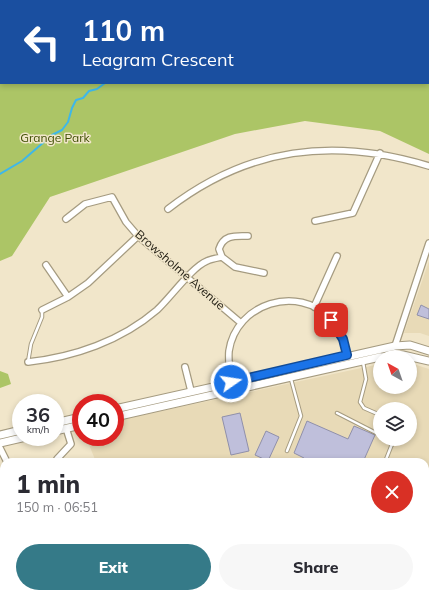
<!DOCTYPE html>
<meta charset="utf-8">
<style>
body{margin:0;font-family:Mulish,sans-serif;background:#f7f7f7;color:#2b2b33;height:100vh;display:flex;flex-direction:column;font-size:15px;white-space:nowrap}
*{box-sizing:border-box;margin:0}
p{font-size:13px;color:#7c7c81}
.icon{flex:none;width:22px;height:22px;fill:none;stroke:currentColor;stroke-width:2;stroke-linecap:round;stroke-linejoin:round}
.map{position:relative;flex:1;overflow:hidden}
.sheet{position:absolute;left:0px;top:458px;width:429px;height:140px;display:flex;flex-direction:column;background:#fff;border-radius:12px 12px 0 0;box-shadow:0 2px 6px #0003}
.sheet>*{flex:none}
.top-card{position:absolute;left:0px;top:0px;width:429px;height:84px;box-shadow:0 2px 6px #0003;background:#1a4fa0;color:#fff;overflow:hidden}
.needle{width:26px;rotate:320deg}
.tools{position:absolute;left:373px;top:350px;display:grid;gap:8px}
.tools a{display:grid;place-items:center;width:44px;height:44px;border-radius:50%;background:#fff;box-shadow:0 2px 6px #0003;font-size:20px}
.speed{position:absolute;left:12px;top:394px;display:flex;gap:8px;font-size:20px;font-weight:700;text-align:center}
.speed>*{display:grid;place-content:center;width:52px;height:52px;border-radius:50%;background:#fff;box-shadow:0 2px 6px #0003;line-height:1}
.speed small{font-size:10px;font-weight:400}
.speed .limit{border:6px solid #d22;background:#fff;color:#111}
.pin{position:absolute;display:grid;place-items:center;width:34px;height:34px;color:#fff;margin:-17px;border-radius:8px;box-shadow:0 2px 6px #0006}
.me{position:absolute;width:44px;margin:-22px;rotate:77deg;stroke-linejoin:round;filter:drop-shadow(0 0 3px #0008)}
.turn{display:flex;align-items:center;gap:14px;height:84px;padding:0 16px;font-size:18px}
.turn .icon{width:52px;height:52px;stroke-width:2.5}
.turn b{display:block;font-size:28px;line-height:34px}
.round{display:grid;place-items:center;flex:none;width:42px;height:42px;border-radius:21px;background:#f7f7f7}
.summary{display:flex;align-items:center;justify-content:space-between;height:68px;padding:0 16px}
h1{font-size:24px;font-weight:800;line-height:30px}
.button{display:flex;gap:8px;margin-top:auto;padding:8px 16px}
.button a{flex:1;height:46px;border-radius:24px;background:#357a88;color:#fff;font-size:16px;font-weight:800;line-height:46px;text-align:center}
.button a+a{background:#f7f7f7;color:#2b2b33}
.map>svg:first-child{display:block}
</style>
<div class="map">
<svg width="429" height="598" viewBox="0 0 429 598">
<rect width="100%" height="100%" fill="#f1e6ca"/>
<path fill="#e8dab7" fill-rule="evenodd" d="M429,261V336L420,333H404Z
M410,363L429,369V523L425,524V462H96L86,437H115V421L380,364V387H410ZM380,409H410V439H380Z
M172,594H374L373,598H176Z"/>
<path fill="#acc566" d="M103,0H429V154L380,131L305,121L235,134L50,197L12,256L0,261V73L1,83H428V1H101Z
M0,371L8,374L11,384L0,388Z"/>
<g fill="none" stroke-linecap="round" stroke-linejoin="round">
<path stroke="#3eb7e9" stroke-width="2" d="M174,1L175,0
M0,174L22,161L52,135L62,130L68,122L72,108L76,100L83,98L89,91L97,89L105,83"/>
</g>
<path fill="#bfbfdb" stroke="#9090aa" d="M421,305L429,309V319L417,315Z
M240,413L249,451L231,455L222,417Z
M307,421L348,439L354,426L375,435L363,462H302L304,458L294,453Z
M266,431L279,437L268,461L255,455Z"/>
<g fill="none" stroke-linecap="round" stroke-linejoin="round">
<g stroke="#a59b80" stroke-width="4.5">
<path id="service" d="M5,1L9,0
M0,2H1
M28,362L31,344L42,317V310
M363,362L366,379L360,402L364,408L380,415
M337,413L380,435
M385,439L392,445
M287,451L301,416L291,379
M385,462L394,439"/>
</g>
<g stroke="#a59b80" stroke-width="8">
<path id="minor" d="M168,209C248,147 334,137 429,166
M66,219L85,204L112,197L126,222L138,236L241,323
M315,221L353,213L380,153
M222,257L235,267L264,273
M46,265L68,297L88,283L138,236
M314,307L337,256
M42,310L68,297
M395,346L429,243
M28,362C74,357 121,341 157,310C171,297 192,267 207,261C211,259 217,258 222,257L219,249C224,234 236,236 248,236
M185,367L191,391
M231,382C230,372 228,361 229,351C236,303 298,284 331,319C340,330 344,342 347,355
M0,448L7,462
M57,459L71,444L66,428
M425,527H429
M0,530L4,528
M425,550L429,533
M412,598L413,594"/>
</g>
<g stroke="#a59b80" stroke-width="9">
<path id="tertiary" d="M381,357L403,355L429,361
M115,409L395,346L410,345L429,351
M115,417L380,357
M55,423L81,417
M55,431L81,425
M0,435L21,430
M0,443L26,437
M164,594L168,598
M16,598L32,594"/>
</g>
<use href="#service" stroke="#fff" stroke-width="2.5"/>
<use href="#minor" stroke="#fff" stroke-width="5.5"/>
<use href="#tertiary" stroke="#fff" stroke-width="7"/>
</g>
<g fill="none" stroke-linecap="round" stroke-linejoin="round">
<g stroke="#114b97" stroke-width="10">
<path id="route" d="M231,382L347,355L343,339L331,320"/>
</g>
<use href="#route" stroke="#1a73e8" stroke-width="7"/>
</g>
<g text-anchor="middle" stroke-width="3" stroke-linejoin="round" paint-order="stroke">
<g font-size="12" fill="#3d4c00" stroke="#f1e6ca">
<text x="55" y="142">Grange Park</text>
</g>
<g font-size="12" fill="#262217" stroke="#f1e6ca">
<text transform="translate(180 270) rotate(41)" y="4">Browsholme Avenue</text>
</g>
</g>
</svg>
<div class="tools">
<a><svg class="needle" viewBox="-14 -14 28 28"><path d="M0-13l5 13h-10z" fill="#e53935"/><path d="M0 13l5-13h-10z" fill="#7c7c81"/></svg></a>
<a><svg class="icon" aria-label="layers" viewBox="0 0 24 24"><path d="M12 4l9 5-9 5-9-5zM3 14l9 5 9-5"/></svg></a>
</div>
<div class="speed"><div>36<small>km/h</small></div><div class="limit">40</div></div>
<div class="pin" style="left:331px;top:320px;background:#d93025"><svg class="icon" aria-label="arrive" viewBox="0 0 24 24"><path d="M6 21V4h12l-3 4 3 4H6"/></svg></div>
<svg class="me" style="left:231px;top:382px" viewBox="-20 -20 40 40"><circle r="17" fill="#1a73e8" stroke="#fff" stroke-width="3"/><path d="M0-11L8 9 0 5-8 9z" fill="#fff"/></svg>
<div class="top-card">
<div class="turn"><svg class="icon" aria-label="left" viewBox="0 0 24 24"><path d="M17 20v-9H6M10 6l-5 5 5 5"/></svg><div><b>110 m</b>Leagram Crescent</div></div>
</div>
<section class="sheet">
<div class="summary"><div><h1>1 min</h1><p>150 m · 06:51</p></div><a class="round" style="background:#d93025;color:#fff"><svg class="icon" aria-label="close" viewBox="0 0 24 24"><path d="M6 6l12 12M18 6L6 18"/></svg></a></div>
<div class="button"><a>Exit</a><a>Share</a></div>
</section>
</div>
